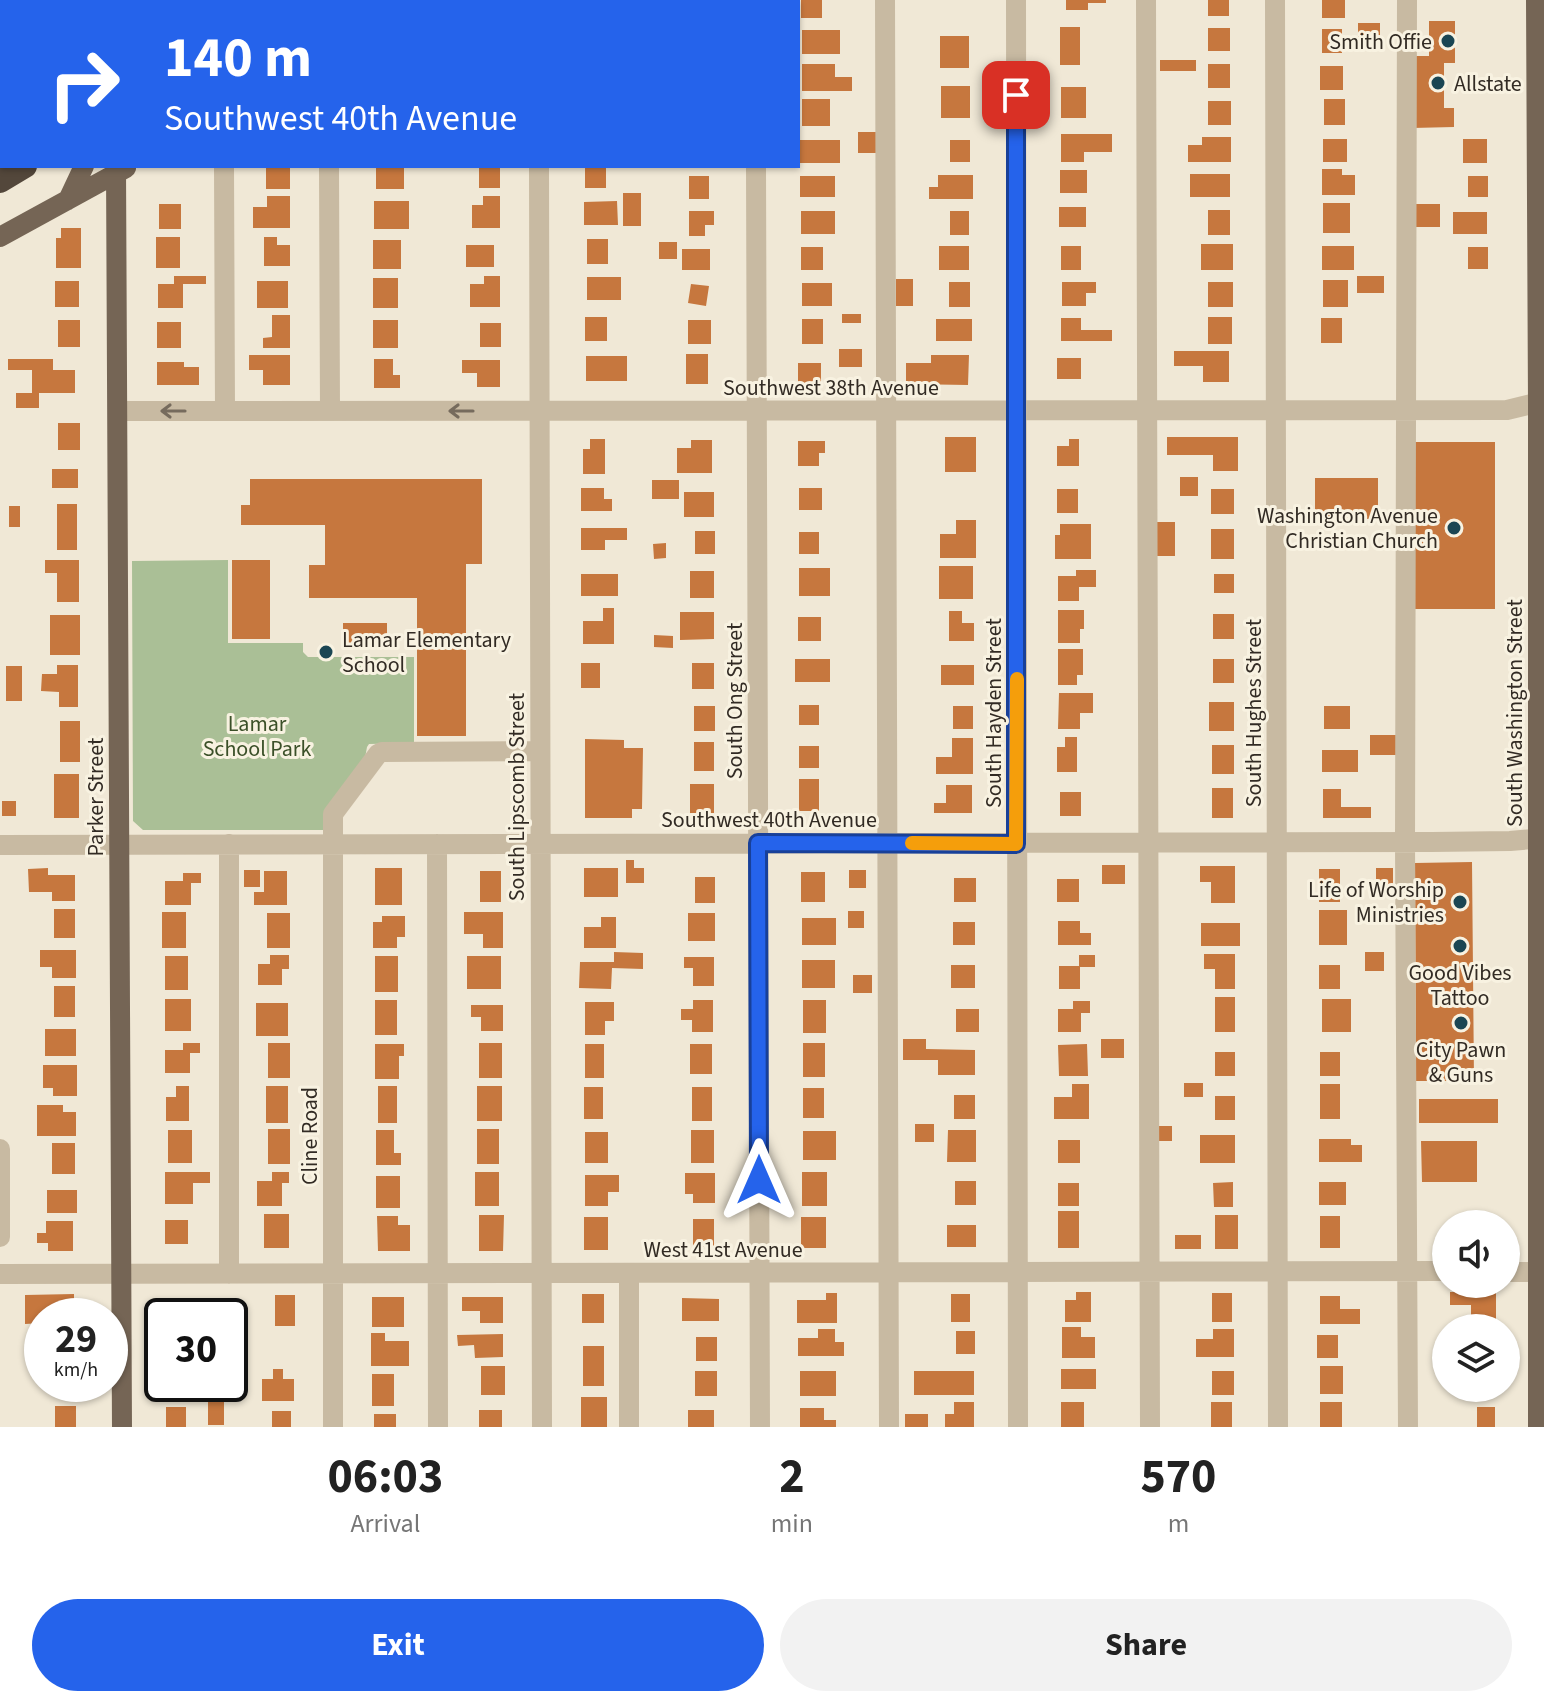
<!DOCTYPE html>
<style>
body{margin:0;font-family:"Source Sans 3",sans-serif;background:#f2f2f2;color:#222;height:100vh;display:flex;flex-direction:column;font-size:30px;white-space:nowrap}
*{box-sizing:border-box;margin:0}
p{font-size:26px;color:#767676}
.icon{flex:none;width:44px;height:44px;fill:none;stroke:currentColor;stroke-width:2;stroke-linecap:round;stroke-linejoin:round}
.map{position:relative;height:1427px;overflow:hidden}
.details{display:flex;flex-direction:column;background:#fff;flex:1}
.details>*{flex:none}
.top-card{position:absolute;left:0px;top:0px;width:800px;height:168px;box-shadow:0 2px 6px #0004;background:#2563eb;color:#fff;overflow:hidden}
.buttons{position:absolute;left:1432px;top:1210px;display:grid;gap:16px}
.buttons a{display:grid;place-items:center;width:88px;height:88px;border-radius:50%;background:#fff;box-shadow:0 2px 6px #0004;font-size:40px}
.speed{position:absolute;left:24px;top:1298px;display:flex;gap:16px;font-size:40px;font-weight:700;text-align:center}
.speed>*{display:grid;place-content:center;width:104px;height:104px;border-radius:50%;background:#fff;box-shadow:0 2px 6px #0004;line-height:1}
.speed small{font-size:20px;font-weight:400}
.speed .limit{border:4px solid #111;border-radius:12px;background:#fff;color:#111}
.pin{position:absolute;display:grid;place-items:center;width:68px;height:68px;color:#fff;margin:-34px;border-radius:16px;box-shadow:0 4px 12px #0006}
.me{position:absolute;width:88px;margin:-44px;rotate:0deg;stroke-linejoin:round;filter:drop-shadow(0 0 6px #0008)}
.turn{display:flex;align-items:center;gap:28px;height:168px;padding:0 32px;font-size:36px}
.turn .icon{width:104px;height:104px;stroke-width:2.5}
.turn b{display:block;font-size:56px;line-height:68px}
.eta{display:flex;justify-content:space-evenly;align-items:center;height:136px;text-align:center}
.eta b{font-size:48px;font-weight:700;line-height:56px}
.action{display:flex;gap:16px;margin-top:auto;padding:16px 32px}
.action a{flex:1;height:92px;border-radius:48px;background:#2563eb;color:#fff;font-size:32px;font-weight:700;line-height:92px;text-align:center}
.action a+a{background:#f2f2f2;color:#222}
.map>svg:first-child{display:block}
</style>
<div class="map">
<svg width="1544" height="1427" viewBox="0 0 1544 1427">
<rect width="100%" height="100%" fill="#f0e8d6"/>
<path fill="#aabf96" d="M228,560V643H303V652L308,657H414V743L369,744L367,747L365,758L326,808L323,830H143L133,821L132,561Z"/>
<path fill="#c6773e" d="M801,0H822V18H801Z
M1066,0H1106V3H1088V10H1066Z
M1208,0H1229V16H1208Z
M1322,0H1345V18H1322Z
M1429,21H1455V63H1444V108H1454V127L1412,128V56H1429Z
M1358,23H1380V40H1358Z
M1060,27H1080V65H1060Z
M1208,28H1230V51H1208Z
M1322,29H1342V53H1322Z
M802,30H840V54H802Z
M940,36H969V68H940Z
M1160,60H1196V71H1160Z
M802,64H835V77H852V91H802Z
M1208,64H1230V88H1208Z
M1320,66H1343V90H1320Z
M941,86H970V118H941Z
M1061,87H1086V118H1061Z
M802,99H830V126H802Z
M1324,99H1345V125H1324Z
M1208,101H1231V125H1208Z
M858,132H879V153H858Z
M1061,134H1112V152H1084V162H1061Z
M1202,137H1231V162H1188V145H1202Z
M1323,139H1347V162H1323Z
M1463,139H1487V163H1463Z
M798,140H840V163H798Z
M950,140H970V162H950Z
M266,166H290V189H266Z
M376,166H404V189H376Z
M479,166H500V188H479Z
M585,166H606V188H585Z
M1322,169H1342V175H1355V195H1322Z
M1060,170H1087V193H1060Z
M1190,174H1230V197H1190Z
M938,175H973V199H929V187H938Z
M689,176H709V199H689Z
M800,176H835V197H800Z
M1468,176H1488V197H1468Z
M623,193H641V226H623Z
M267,196H290V228H253V207H267Z
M483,196H500V228H472V205H483Z
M374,201H409V229H374Z
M617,201L618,225H584V202Z
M1323,203H1350V233H1323Z
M159,204H181V229H159Z
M1413,204H1440V227H1413Z
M1059,207H1086V227H1059Z
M1208,210H1230V235H1208Z
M689,211H714V225H705V236H689Z
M801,211H835V234H801Z
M950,211H969V235H950Z
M1453,212H1487V234H1453Z
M61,228H81V268H56V238H61Z
M156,237H180V268H156Z
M264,237H277V245H290V266H264Z
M587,239H608V264H587Z
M373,240H401V269H373Z
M659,242H677V259H659Z
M1201,244H1233V270H1201Z
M466,245H494V267H466Z
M939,246H969V270H939Z
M1061,246H1081V270H1061Z
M1322,246H1354V270H1322Z
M801,247H823V270H801Z
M1468,247H1488V269H1468Z
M682,249H710V270H682Z
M174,276H206V284H183V308H158V284H174Z
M484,276H500V307H470V284H484Z
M1357,276H1384V293H1357Z
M587,277H621V300H587Z
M373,278H398V308H373Z
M896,279H913V306H896Z
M1323,280H1348V307H1323Z
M55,281H79V307H55Z
M257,281H288V308H257Z
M949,282H970V307H949Z
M1062,282H1096V293H1086V306H1062Z
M1208,282H1233V307H1208Z
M802,283H832V306H802Z
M691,284L709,286L706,306L688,303Z
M842,314H861V323H842Z
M272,315H290V348H263V338L272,337Z
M585,317H607V341H585Z
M1208,317H1232V344H1208Z
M1061,318H1081V330H1112V341H1061Z
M1321,318H1342V343H1321Z
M802,319H823V344H802Z
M936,319H972V341H936Z
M58,320H80V347H58Z
M373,320H398V348H373Z
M688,320H711V344H688Z
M157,322H181V348H157Z
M480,323H501V347H480Z
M839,349H862V367H839Z
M1174,351H1229V382H1203V366H1174Z
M686,354H708V384H686Z
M249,355H290V385H263V370H249Z
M931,355H969L968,385L906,384V363H931Z
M586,356H627V381H586Z
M1057,358H1081V379H1057Z
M8,359H53V370H75V393H39V408H16V393H32V370H8Z
M374,359H393V375H400V388H374Z
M462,360H500V387H477V373H462Z
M157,362H184V367H199V385H157Z
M798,363H821V386H798Z
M58,423H80V450H58Z
M945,437H976V472H945Z
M1167,437H1238V471H1213V455H1167Z
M590,439H605V474H583V449H590Z
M1069,439H1079V466H1057V446H1069Z
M691,440H712V473H677V448H691Z
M798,441H825V453H819V466H798Z
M1414,442H1495V609H1415Z
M52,469H78V488H52Z
M1180,477H1198V496H1180Z
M1315,478H1378V519H1315Z
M250,479H482V564H466V736H417V598H309V565H325V525H241V505H250Z
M652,480H679V499H652Z
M581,488H604V499H612V511H581Z
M799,488H822V510H799Z
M1057,489H1078V513H1057Z
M1211,489H1234V514H1211Z
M684,492H714V517H684Z
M57,504H77V550H57Z
M9,506H20V527H9Z
M956,520H976V558H940V534H956Z
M1156,522H1175V556H1156Z
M1060,524H1091V559H1055V535H1060Z
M581,528H627V540H605V550H581Z
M1211,529H1234V559H1211Z
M695,531H715V554H695Z
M799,532H819V554H799Z
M666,543V558L654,559L653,544Z
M45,560H79V602H57V573H45Z
M232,560H270V639H232Z
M939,566H973V599H939Z
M799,568H830V596H799Z
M1076,570H1096V587H1079V601H1058V576H1076Z
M690,571H714V598H690Z
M581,574H618V596H581Z
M1214,574H1234V593H1214Z
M603,608H614V644H583V621H603Z
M1058,610H1084V629H1080V643H1058Z
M949,611H962V623H974V641H949Z
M680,612H714V639L680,640Z
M1213,614H1234V639H1213Z
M50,615H80V655H50Z
M798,617H821V641H798Z
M343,623H387V647H343Z
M654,635L673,636V648L654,647Z
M1058,649H1083V675H1077V685H1058Z
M795,659H830V682H795Z
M1213,659H1234V683H1213Z
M581,663H600V688H581Z
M692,663H714V689H692Z
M57,665H78V707H59V692L41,691L42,674H57Z
M941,665H974V685H941Z
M6,666H22V701H6Z
M1059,693H1093V713H1080V729H1058Z
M1209,702H1234V731H1209Z
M799,705H819V725H799Z
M694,706H715V731H694Z
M953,706H973V729H953Z
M1324,706H1350V729H1324Z
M60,721H80V762H60Z
M1370,735H1399V755H1370Z
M1065,737H1077V772H1057V747H1065Z
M952,738H973V774H936V757H952Z
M585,739L624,740V748H643L642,809H632V818H585Z
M694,742H714V771H694Z
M1212,745H1234V774H1212Z
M799,746H819V768H799Z
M1322,750H1358V772H1322Z
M54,774H79V818H54Z
M799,779H819V811H799Z
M690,784H714V813H690Z
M946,785H972V813H934V803H946Z
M1212,788H1233V818H1212Z
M1323,789H1341V807H1371V818H1323Z
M1060,792H1081V816H1060Z
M2,801H16V816H2Z
M626,860H634V868H644V883H626Z
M1472,862L1474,1081H1416L1415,863Z
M1102,865H1125V884H1102Z
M1200,866H1235V903H1211V882H1200Z
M48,868V875H75V901H52V892H29L28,869Z
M375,868H402V905H375Z
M584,868H618V897H584Z
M1376,868H1393V886H1376Z
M1319,869H1340V902H1319Z
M244,870H260V887H244Z
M849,870H866V888H849Z
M264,871H287V905H254V892H264Z
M480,871H501V902H480Z
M801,872H825V902H801Z
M183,873H201V883H191V905H165V881H183Z
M695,877H715V903H695Z
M954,878H976V902H954Z
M1057,879H1079V902H1057Z
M54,909H75V938H54Z
M1319,910H1347V945H1319Z
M848,911H864V928H848Z
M162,912H186V948H162Z
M464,912H503V948H483V934H464Z
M267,913H290V948H267Z
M688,913H715V941H688Z
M382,916H405V937H397V948H373V922H382Z
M601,917H616V948H584V927H601Z
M802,918H836V945H802Z
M1058,921H1080V933H1091V945H1058Z
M953,922H975V945H953Z
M1201,923H1240V946H1201Z
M40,950H76V978H52V967H40Z
M614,952L643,953V969L612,968L611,989L579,988L580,962H614Z
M1365,952H1384V971H1365Z
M1204,954H1235V989H1215V969H1204Z
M270,955H289V969H282V985H258V964H270Z
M1079,955H1095V967H1080V989H1059V966H1079Z
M165,956H188V990H165Z
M375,956H398V992H375Z
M467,956H501V989H467Z
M684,957H714V986H693V968H684Z
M802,960H835V988H802Z
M951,965H975V988H951Z
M1319,965H1340V989H1319Z
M853,975H872V993H853Z
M54,986H75V1017H54Z
M1215,997H1235V1032H1215Z
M165,999H191V1031H165Z
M1322,999H1351V1032H1322Z
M375,1000H397V1035H375Z
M693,1000H713V1032H692V1020H681V1009H693Z
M803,1000H826V1033H803Z
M1073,1001H1090V1013H1081V1032H1058V1009H1073Z
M585,1002H614V1021H605V1035H585Z
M256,1003H288V1036H256Z
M471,1005H503V1031H481V1017H471Z
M956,1009H979V1032H956Z
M45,1029H76V1056H45Z
M903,1039H926V1049L975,1050V1075H938V1060H903Z
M1101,1039H1124V1058H1101Z
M183,1043H200V1053H190V1073H165V1050H183Z
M268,1043H290V1078H268Z
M479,1043H502V1078H479Z
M803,1043H825V1077H803Z
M375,1044H404V1056H399V1079H375Z
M585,1044H604V1078H585Z
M690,1044H712V1074H690Z
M1087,1044L1088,1076H1059L1058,1045Z
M1215,1052H1235V1076H1215Z
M1320,1052H1340V1076H1320Z
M43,1065H77V1096H53V1088H43Z
M1184,1083H1203V1097H1184Z
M1072,1084H1089V1119H1054V1097H1072Z
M1320,1084H1340V1119H1320Z
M176,1086H189V1121H166V1097H176Z
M266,1086H288V1123H266Z
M378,1086H397V1123H378Z
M477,1086H502V1121H477Z
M584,1087H603V1119H584Z
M692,1087H712V1121H692Z
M803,1088H824V1118H803Z
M954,1095H975V1119H954Z
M1215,1096H1235V1120H1215Z
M1419,1099H1498V1123H1419Z
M37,1105H63V1112H76V1136H37Z
M915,1124H934V1142H915Z
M1159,1126H1172V1141H1159Z
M268,1129H290V1164H268Z
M477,1129H499V1164H477Z
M168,1130H192V1163H168Z
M376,1130H394V1153H401V1165H376Z
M691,1130H714V1163H691Z
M948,1130H976V1162H947Z
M803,1131H836V1160H803Z
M585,1132H608V1163H585Z
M1200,1135H1235V1163H1200Z
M1319,1139H1351V1145H1362V1162H1319Z
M1058,1140H1080V1163H1058Z
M1421,1141H1477V1182H1422Z
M52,1143H75V1174H52Z
M165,1172H210V1183H193V1204H165Z
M272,1172H289V1183H282V1206H257V1181H272Z
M475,1172H499V1206H475Z
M802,1172H827V1206H802Z
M685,1173H715V1203H693V1194H685Z
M585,1175H619V1192H608V1206H585Z
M376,1176H400V1208H376Z
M955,1181H976V1205H955Z
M1233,1182V1207H1214L1213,1183Z
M1319,1182H1346V1205H1319Z
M1058,1183H1079V1206H1058Z
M47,1190H77V1213H47Z
M1058,1211H1079V1248H1058Z
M264,1214H289V1248H264Z
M479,1215H504L503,1251H479Z
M1215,1215H1238V1249H1215Z
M377,1216H398V1225H410V1251H378Z
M1320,1216H1340V1248H1320Z
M584,1217H608V1250H584Z
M801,1217H826V1248H801Z
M693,1219H714V1247H693Z
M165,1220H188V1244H165Z
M46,1221H73V1251H48V1243H37V1233H46Z
M947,1225H976V1247H947Z
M1175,1235H1201V1249H1175Z
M1076,1292H1091V1322H1065V1300H1076Z
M1450,1292H1496V1323L1471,1322V1305H1450Z
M826,1293H837V1323H797V1300H826Z
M1212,1293H1232V1322H1212Z
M74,1294V1316H42V1323L25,1324V1295Z
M582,1294H604V1323H582Z
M951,1294H970V1322H951Z
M275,1295H295V1326H275Z
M1320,1296H1340V1309H1360V1324H1320Z
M372,1297H404V1327H372Z
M462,1297H503V1323H480V1311H462Z
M165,1298H196V1316H165Z
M682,1298L719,1299V1321H682Z
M1062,1327H1081V1337H1095V1358H1062Z
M818,1329H835V1342H844V1356H798V1338H818Z
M1213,1329H1234V1357H1196V1339H1213Z
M956,1331H975V1354H956Z
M371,1333H385V1341H409V1366H371Z
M503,1334V1357L475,1358L474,1345L458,1346L457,1335Z
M1317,1335H1338V1358H1317Z
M696,1337H717V1361H696Z
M583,1346H604V1386H583Z
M481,1366H505V1395H481Z
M1320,1366H1343V1394H1320Z
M273,1369H283V1379H294V1401H262V1379H273Z
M1061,1369H1096V1389H1061Z
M695,1371H717V1396H695Z
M800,1371H836V1396H800Z
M914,1371H974V1395H914Z
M1212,1371H1234V1395H1212Z
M372,1374H394V1406H372Z
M57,1384H77V1396H57Z
M165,1384H184V1394H165Z
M581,1397H607V1427H581Z
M208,1400H224V1425H208Z
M954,1402H974V1427H945V1414H954Z
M1061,1402H1084V1427H1061Z
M1211,1402H1232V1427H1211Z
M1320,1402H1342V1427H1320Z
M55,1406H76V1427H55Z
M166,1407H186V1427H166Z
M1477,1407H1495V1427H1477Z
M800,1408H824V1420H836V1427H800Z
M479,1410H502V1427H479Z
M688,1410H714V1427H688Z
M272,1411H291V1427H272Z
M374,1414H396V1427H374Z
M905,1414H928V1427H905Z"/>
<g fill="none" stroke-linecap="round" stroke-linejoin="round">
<path stroke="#c8baa2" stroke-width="20" d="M539,0V2
M756,0V2
M885,0L889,1427
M1016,0L1018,1427
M1146,0L1150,1427
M1275,0L1278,1427
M1407,0L1405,842L1408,1427
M224,166L225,411
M329,166L330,411
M539,166L542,1427
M756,166L760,1427
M118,411L1507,410L1544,401
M229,844V1274
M437,844L438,1427
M0,845L1432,842L1510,841L1544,838
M0,1149V1237
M1506,1272H1544
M629,1273V1427
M0,1274L1446,1271
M333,1427V814L378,754L382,752L540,751"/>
<path stroke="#756555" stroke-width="20" d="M112,0L114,2
M1536,0L1538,403V1427
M129,2L132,0
M164,2V0
M425,2L429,0
M0,75L2,74
M116,166L122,1427
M68,200L84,166
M0,237L126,168"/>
<path stroke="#53473b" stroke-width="24" d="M240,2L244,0
M308,2L311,0
M0,134L2,133
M0,181L25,166"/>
</g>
<defs><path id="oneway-shaft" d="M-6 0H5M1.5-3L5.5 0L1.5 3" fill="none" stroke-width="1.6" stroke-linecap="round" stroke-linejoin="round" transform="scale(2)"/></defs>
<g stroke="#766b5d">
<use href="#oneway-shaft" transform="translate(173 411) rotate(180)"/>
<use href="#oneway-shaft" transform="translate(461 411) rotate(180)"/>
</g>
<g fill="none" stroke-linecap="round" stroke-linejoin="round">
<g stroke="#184099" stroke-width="20">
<path id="route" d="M759,1180L758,843L1016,844V95"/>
</g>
<use href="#route" stroke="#2563eb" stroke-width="14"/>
<path stroke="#f59e0b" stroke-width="14" d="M912,843L1016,844L1017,679"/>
</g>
<g fill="#1b4653" stroke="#f8f2e1" stroke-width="3">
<circle cx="1448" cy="41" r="8"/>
<circle cx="1438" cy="83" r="8"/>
<circle cx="1454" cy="528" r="8"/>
<circle cx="326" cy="652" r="8"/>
<circle cx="1460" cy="902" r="8"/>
<circle cx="1460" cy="946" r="8"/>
<circle cx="1461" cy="1023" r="8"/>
</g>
<g text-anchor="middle" stroke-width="6" stroke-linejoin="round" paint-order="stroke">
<g font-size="22" fill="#322b24" stroke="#f8f2e1" text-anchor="end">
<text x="1432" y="49">Smith Offie</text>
<text x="1454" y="91" text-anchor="start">Allstate</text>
<text x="1438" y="523">Washington Avenue<tspan x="1438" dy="25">Christian Church</tspan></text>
<text x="342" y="647" text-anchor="start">Lamar Elementary<tspan x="342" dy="25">School</tspan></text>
<text x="1444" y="897">Life of Worship<tspan x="1444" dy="25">Ministries</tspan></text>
<text x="1460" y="980" text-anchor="middle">Good Vibes<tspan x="1460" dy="25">Tattoo</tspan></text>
<text x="1461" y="1057" text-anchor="middle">City Pawn<tspan x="1461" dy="25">&amp; Guns</tspan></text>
</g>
<g font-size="22" fill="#322b24" stroke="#f8f2e1">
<text x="831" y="395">Southwest 38th Avenue</text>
<text transform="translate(734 701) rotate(-90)" y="8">South Ong Street</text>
<text transform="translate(993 713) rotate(-90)" y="8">South Hayden Street</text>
<text transform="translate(1253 713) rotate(-90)" y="8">South Hughes Street</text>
<text transform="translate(1514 713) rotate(-90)" y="8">South Washington Street</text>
<text transform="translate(95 797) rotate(-90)" y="8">Parker Street</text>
<text transform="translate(516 797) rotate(-90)" y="8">South Lipscomb Street</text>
<text x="769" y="827">Southwest 40th Avenue</text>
<text transform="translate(309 1136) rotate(-90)" y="8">Cline Road</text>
<text x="723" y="1257">West 41st Avenue</text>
</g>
<g font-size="22" fill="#3b5028" stroke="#f8f2e1">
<text x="257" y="731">Lamar<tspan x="257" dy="25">School Park</tspan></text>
</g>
</g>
</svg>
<div class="buttons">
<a><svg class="icon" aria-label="sound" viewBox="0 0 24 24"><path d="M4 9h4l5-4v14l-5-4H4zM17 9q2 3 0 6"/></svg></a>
<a><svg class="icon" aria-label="layers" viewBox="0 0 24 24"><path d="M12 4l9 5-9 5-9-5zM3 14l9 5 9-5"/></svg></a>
</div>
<div class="speed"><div>29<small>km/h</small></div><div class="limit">30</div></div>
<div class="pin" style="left:1016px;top:95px;background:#d93025"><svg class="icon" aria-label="arrive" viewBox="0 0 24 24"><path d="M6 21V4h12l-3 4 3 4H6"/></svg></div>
<svg class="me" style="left:759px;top:1180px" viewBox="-20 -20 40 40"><path d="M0-17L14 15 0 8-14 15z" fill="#2563eb" stroke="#fff" stroke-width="4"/></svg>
<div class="top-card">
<div class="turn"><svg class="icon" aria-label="right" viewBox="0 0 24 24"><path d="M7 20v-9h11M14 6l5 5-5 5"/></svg><div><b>140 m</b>Southwest 40th Avenue</div></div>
</div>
</div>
<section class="details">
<div class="eta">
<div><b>06:03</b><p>Arrival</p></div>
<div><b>2</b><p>min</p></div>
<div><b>570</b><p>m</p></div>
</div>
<div class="action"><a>Exit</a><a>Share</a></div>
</section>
